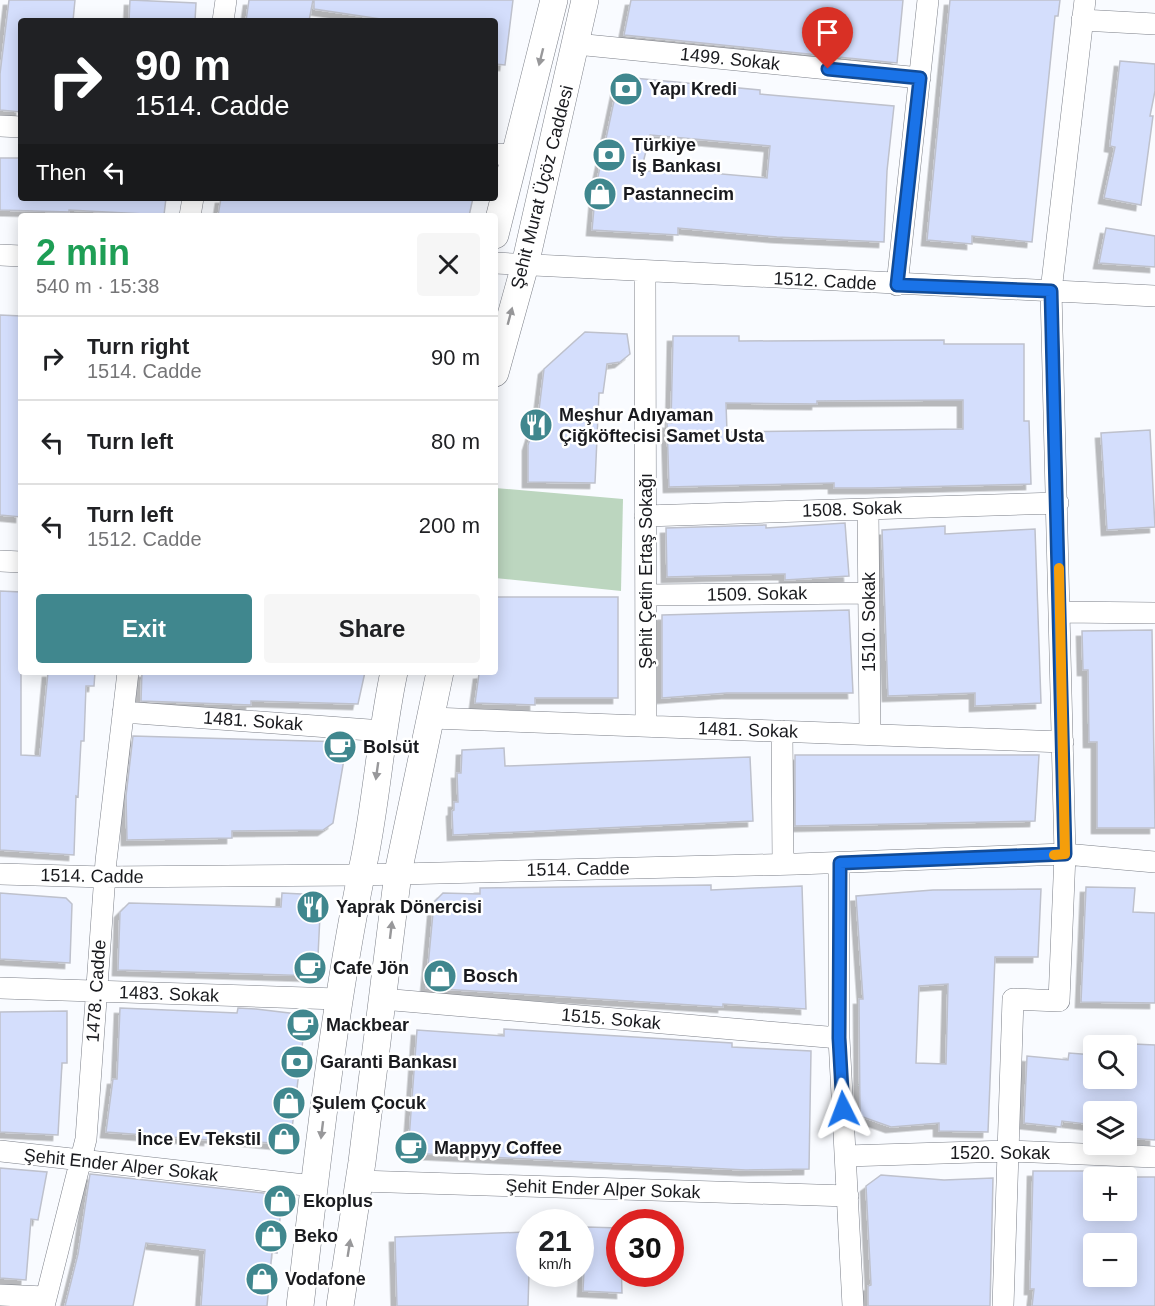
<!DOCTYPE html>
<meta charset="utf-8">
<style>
body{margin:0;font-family:Arial,sans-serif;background:#f6f6f6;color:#202124;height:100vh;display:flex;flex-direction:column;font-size:22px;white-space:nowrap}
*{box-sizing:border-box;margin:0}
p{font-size:20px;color:#757577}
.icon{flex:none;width:33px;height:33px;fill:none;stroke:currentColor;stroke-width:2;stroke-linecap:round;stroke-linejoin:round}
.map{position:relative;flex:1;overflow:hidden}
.side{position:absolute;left:18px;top:213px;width:480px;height:462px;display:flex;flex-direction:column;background:#fff;border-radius:6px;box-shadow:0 3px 15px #0003}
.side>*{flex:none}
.hud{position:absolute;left:18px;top:18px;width:480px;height:183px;border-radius:6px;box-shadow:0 3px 15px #0003;background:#202124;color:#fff;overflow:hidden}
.fabs{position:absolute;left:1083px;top:1035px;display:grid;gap:12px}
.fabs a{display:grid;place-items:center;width:54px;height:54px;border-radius:6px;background:#fff;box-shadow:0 3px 15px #0003;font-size:30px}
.speed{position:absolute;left:516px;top:1209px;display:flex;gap:12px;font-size:30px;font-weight:700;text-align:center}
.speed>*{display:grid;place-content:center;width:78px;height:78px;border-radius:50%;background:#fff;box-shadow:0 3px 15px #0003;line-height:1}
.speed small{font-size:15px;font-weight:400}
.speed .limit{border:9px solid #d22;background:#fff;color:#111}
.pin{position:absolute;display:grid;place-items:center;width:51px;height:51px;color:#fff;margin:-62px -26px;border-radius:50% 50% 50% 0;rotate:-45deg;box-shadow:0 0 6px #0007}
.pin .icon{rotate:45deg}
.me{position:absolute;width:66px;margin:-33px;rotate:357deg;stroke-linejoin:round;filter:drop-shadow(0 0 4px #0008)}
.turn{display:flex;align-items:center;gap:21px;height:126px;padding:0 18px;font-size:27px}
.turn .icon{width:78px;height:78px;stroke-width:2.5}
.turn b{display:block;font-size:42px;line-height:51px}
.then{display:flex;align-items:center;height:57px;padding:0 18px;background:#0003;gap:12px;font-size:22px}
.round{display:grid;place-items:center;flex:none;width:63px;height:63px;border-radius:6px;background:#f6f6f6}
.head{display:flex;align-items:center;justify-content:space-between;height:102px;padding:0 18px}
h1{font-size:36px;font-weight:700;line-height:45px;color:#1e9e55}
.cta{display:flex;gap:12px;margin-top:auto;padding:12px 18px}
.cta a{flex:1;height:69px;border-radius:6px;background:#40878e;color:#fff;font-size:24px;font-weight:700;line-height:69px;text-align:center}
.cta a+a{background:#f6f6f6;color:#202124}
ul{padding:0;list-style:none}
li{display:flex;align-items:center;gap:18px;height:84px;padding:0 18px;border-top:2px solid #e0e0e0}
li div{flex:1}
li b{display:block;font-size:22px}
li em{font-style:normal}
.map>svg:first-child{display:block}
</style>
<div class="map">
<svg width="1155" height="1306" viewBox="0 0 1155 1306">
<defs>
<filter id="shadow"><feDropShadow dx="-5.5" dy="5.5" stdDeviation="0" flood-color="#0004"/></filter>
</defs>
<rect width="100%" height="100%" fill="#f9fbff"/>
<path fill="#bcd6bf" d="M495,488L623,499L621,591L495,578Z"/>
<path fill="#d4defc" stroke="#bec1cc" stroke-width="1.5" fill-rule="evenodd" filter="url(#shadow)" d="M9,0H75L73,21H21V112L0,110V74Z
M130,0L196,3L195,21H129Z
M249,0H313L309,21H246Z
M314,0H513L505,65L495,64V21H394L314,9Z
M631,0H903L897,63L624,35Z
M950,0H1060L1058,16H1055L1032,242L972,236V244L927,240Z
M1120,61L1155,64V91L1150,116H1153L1141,205L1104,198L1115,147L1110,146Z
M623,77L760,90V94L894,106L887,171L884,242L777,237L678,228V235L592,230L596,186L618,82ZM650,135L770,146L767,178L699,172L641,171Z
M0,158H21V198H166L164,215L69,210V212L0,210Z
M221,198H473L469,216H218Z
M1106,228L1155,236V267L1099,263Z
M0,315L21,316V517L0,515Z
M585,332L627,334L630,354L620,362L607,364L603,393H599L595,483L528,482V445L539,410L544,369Z
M673,336H739V341L944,340V344H1024V421H1029L1031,484L872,488H834V483L669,487L667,423H671ZM963,400V429L727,432L726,403L817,404V401Z
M1150,430L1155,527L1107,530L1101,433Z
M845,523L849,576L785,580V574L667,577L666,528L766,525V528Z
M945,526V534L1035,529L1041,703L975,706V693L888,696L882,530Z
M0,591L21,592V755L40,756L48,672H95L94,686H86L84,741H81L78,797L76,796L74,855L0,850Z
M495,597H618V698H535V705L475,703L479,674L495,672Z
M849,610L853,693H727L662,698V615Z
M1152,630L1155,828H1097V742H1089L1088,670H1083L1082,631Z
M142,672H365L358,704L251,701V705L141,701Z
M133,736L347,742L333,823L323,830L232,831V838L127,840L126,796Z
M504,748L505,766L750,757L753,821L453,835L452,811L454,810V802H458L457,773H461L462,750Z
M795,755H1039L1035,821L795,826Z
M711,885V890L802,886L806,1009L723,1004V1007L426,988L434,902L443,893L480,894V888Z
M1086,887L1135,888L1133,912L1155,913V1003L1081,1002Z
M1041,889L1038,957H995L988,1132L939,1131V1123L891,1127L860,1116L859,999H863L856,896L933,890ZM948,984L946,1064L916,1063L919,986Z
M0,893L66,898L72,904L70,963L0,959Z
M282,893L321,895L317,976L118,970L120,912L129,903L281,907Z
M120,1008L237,1013L238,1008L256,1009L306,1015L290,1145L209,1137V1140L106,1132L113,1079H117Z
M67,1011V1063H62L58,1135L0,1132V1012Z
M504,1029L732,1043V1047L811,1051L809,1169L746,1170L408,1153L417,1030L504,1036Z
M1133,1044L1155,1045V1140L1126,1138V1112H1094V1125L1062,1121L1061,1127L1024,1123L1027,1056L1068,1060L1069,1053L1094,1055V1078H1128Z
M0,1168L47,1172L38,1220L31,1219L26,1280L0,1278Z
M1033,1171H1093L1091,1210H1126V1177H1155V1306H1032L1034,1289H1030ZM1090,1244H1126V1276H1090Z
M90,1174L282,1195L277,1253L272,1252L267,1306H201L205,1250L146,1243L133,1306H65L78,1254Z
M881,1175L944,1180L993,1178L990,1306H868V1286L871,1285L866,1186Z
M586,1227L620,1228L622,1293L583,1291Z
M526,1232L527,1237H530L528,1306H397L395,1237Z"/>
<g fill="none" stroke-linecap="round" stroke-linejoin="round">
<g stroke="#7d8089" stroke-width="22">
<path id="minor" d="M1082,20L1155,24
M223,21L226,0
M576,44L920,78
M0,126L21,127
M495,154L517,155
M190,216L193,198
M0,255L21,256
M495,263L1155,296
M645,272L646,726
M897,285L928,0
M868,509L870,734
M645,516L1058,503
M0,561L21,562
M646,595L869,593
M1060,612L1155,613
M123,712L383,731
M432,718L1063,742
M782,731L783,864
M839,863V1038L853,1306
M0,874L104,877L359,875L797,864L1065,854L1155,862
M0,988L338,999
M382,999L839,1038
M0,1151L314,1186
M846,1156L1008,1151L1155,1157
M359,1181L848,1196
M0,1295L45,1297
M44,1306L86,1139L106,861L128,672
M1003,1306L1013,999L1059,1001L1065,854L1051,291L1085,0"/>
</g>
<g stroke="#7d8089" stroke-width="28">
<path id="major" d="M495,235L554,0
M495,373L525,265L585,0
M300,1306C318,1155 334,1004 365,856C377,795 381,733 394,672
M340,1306L362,1162L398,873L440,672"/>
</g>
<use href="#minor" stroke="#fff" stroke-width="21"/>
<use href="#major" stroke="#fff" stroke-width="27"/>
</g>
<defs><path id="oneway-solid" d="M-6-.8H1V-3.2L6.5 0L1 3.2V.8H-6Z" transform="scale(1.5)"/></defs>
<g fill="#98989a">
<use href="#oneway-solid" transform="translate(541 57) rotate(104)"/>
<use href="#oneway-solid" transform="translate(510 316) rotate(-75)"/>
<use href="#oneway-solid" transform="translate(377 771) rotate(98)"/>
<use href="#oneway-solid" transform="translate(391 930) rotate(-83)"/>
<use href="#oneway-solid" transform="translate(322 1130) rotate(97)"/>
<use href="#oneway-solid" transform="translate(349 1248) rotate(-81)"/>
</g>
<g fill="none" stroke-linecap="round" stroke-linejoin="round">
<g stroke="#114b97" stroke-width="15">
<path id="route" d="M828,69L920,78L897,285L1051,291L1065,854L840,863L839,1038L843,1109"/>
</g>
<use href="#route" stroke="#1a73e8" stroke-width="10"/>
<path stroke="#f59e0b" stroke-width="10" d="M1054,855L1065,854L1059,568"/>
</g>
<defs>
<g id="bank-disc" transform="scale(1.725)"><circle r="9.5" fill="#40878e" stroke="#fff"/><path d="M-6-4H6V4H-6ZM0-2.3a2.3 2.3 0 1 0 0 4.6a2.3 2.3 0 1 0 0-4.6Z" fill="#fff"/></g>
<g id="shop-disc" transform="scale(1.725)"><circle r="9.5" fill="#40878e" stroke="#fff"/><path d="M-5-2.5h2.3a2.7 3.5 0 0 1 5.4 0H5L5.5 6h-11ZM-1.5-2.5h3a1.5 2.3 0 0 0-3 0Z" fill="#fff"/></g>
<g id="restaurant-disc" transform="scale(1.725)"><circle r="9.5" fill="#40878e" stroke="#fff"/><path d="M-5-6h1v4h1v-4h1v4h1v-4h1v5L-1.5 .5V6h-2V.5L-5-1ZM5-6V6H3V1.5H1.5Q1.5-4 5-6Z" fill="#fff"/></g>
<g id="cafe-disc" transform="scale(1.725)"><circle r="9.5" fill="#40878e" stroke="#fff"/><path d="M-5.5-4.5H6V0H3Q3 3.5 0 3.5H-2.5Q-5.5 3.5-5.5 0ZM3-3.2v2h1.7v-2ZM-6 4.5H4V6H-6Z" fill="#fff"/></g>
</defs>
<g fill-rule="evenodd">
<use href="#bank-disc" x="626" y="89"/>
<use href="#bank-disc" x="609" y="155"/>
<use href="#shop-disc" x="600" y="194"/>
<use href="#restaurant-disc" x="536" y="425"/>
<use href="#cafe-disc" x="340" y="747"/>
<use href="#restaurant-disc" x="313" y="907"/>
<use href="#cafe-disc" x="310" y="968"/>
<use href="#shop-disc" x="440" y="976"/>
<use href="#cafe-disc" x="303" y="1025"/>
<use href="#bank-disc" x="297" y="1062"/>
<use href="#shop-disc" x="289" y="1103"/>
<use href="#shop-disc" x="284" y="1139"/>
<use href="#cafe-disc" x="411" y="1148"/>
<use href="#shop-disc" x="280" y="1201"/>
<use href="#shop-disc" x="271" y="1236"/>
<use href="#shop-disc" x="262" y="1279"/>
</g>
<g text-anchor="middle" stroke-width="5" stroke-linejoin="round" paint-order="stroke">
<g font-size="18" fill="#191a1e" stroke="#fff">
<text transform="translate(730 59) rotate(6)" y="6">1499. Sokak</text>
<text transform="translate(542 187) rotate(-76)" y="6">Şehit Murat Üçöz Caddesi</text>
<text transform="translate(825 281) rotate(3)" y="6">1512. Cadde</text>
<text transform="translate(852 509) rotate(-2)" y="6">1508. Sokak</text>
<text transform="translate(646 571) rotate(-90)" y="6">Şehit Çetin Ertaş Sokağı</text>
<text transform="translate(757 594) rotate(-1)" y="6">1509. Sokak</text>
<text transform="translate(869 622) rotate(-90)" y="6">1510. Sokak</text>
<text transform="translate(253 721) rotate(4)" y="6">1481. Sokak</text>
<text transform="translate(748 730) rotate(2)" y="6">1481. Sokak</text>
<text transform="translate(578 869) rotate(-1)" y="6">1514. Cadde</text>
<text transform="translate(92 876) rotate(1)" y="6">1514. Cadde</text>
<text transform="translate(96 991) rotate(-86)" y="6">1478. Cadde</text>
<text transform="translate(169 994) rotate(2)" y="6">1483. Sokak</text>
<text transform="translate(611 1019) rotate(5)" y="6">1515. Sokak</text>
<text x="1000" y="1159">1520. Sokak</text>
<text transform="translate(121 1165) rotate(6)" y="6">Şehit Ender Alper Sokak</text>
<text transform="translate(603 1189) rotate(2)" y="6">Şehit Ender Alper Sokak</text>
</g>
<g font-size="18" font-weight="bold" fill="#191a1e" stroke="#fff" text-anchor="start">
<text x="649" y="95">Yapı Kredi</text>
<text x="632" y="151">Türkiye<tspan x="632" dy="21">İş Bankası</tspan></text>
<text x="623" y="200">Pastannecim</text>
<text x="559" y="421">Meşhur Adıyaman<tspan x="559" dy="21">Çiğköftecisi Samet Usta</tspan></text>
<text x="363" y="753">Bolsüt</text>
<text x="336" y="913">Yaprak Dönercisi</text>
<text x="333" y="974">Cafe Jön</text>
<text x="463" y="982">Bosch</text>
<text x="326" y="1031">Mackbear</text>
<text x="320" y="1068">Garanti Bankası</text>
<text x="312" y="1109">Şulem Çocuk</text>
<text x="261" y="1145" text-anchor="end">İnce Ev Tekstil</text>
<text x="434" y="1154">Mappyy Coffee</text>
<text x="303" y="1207">Ekoplus</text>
<text x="294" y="1242">Beko</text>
<text x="285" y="1285">Vodafone</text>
</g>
</g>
</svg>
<div class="fabs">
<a><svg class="icon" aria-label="search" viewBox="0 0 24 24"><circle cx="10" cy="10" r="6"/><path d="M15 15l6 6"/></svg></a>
<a><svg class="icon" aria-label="layers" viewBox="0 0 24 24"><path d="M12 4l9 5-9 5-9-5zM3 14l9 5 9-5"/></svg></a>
<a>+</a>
<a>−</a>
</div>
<div class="speed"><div>21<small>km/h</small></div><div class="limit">30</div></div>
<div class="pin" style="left:828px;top:69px;background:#d93025"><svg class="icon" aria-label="arrive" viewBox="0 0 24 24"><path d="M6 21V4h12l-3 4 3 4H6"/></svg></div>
<svg class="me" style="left:843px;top:1109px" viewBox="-20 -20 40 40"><path d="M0-17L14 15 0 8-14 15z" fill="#1a73e8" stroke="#fff" stroke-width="4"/></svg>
<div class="hud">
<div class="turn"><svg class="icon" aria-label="right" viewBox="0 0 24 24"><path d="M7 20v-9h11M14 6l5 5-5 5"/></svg><div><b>90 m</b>1514. Cadde</div></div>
<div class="then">Then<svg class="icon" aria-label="left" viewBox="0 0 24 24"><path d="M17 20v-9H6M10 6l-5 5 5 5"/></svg></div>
</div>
<section class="side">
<div class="head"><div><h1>2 min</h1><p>540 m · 15:38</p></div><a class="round"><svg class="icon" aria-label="close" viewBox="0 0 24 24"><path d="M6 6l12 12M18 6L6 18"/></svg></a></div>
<ul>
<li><svg class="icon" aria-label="right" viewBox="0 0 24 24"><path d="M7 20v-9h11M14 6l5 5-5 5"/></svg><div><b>Turn right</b><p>1514. Cadde</p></div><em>90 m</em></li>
<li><svg class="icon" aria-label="left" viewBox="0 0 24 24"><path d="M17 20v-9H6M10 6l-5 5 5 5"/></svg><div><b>Turn left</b></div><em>80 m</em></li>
<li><svg class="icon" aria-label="left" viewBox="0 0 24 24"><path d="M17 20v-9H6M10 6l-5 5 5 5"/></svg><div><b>Turn left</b><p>1512. Cadde</p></div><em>200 m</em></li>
</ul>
<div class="cta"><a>Exit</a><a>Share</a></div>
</section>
</div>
